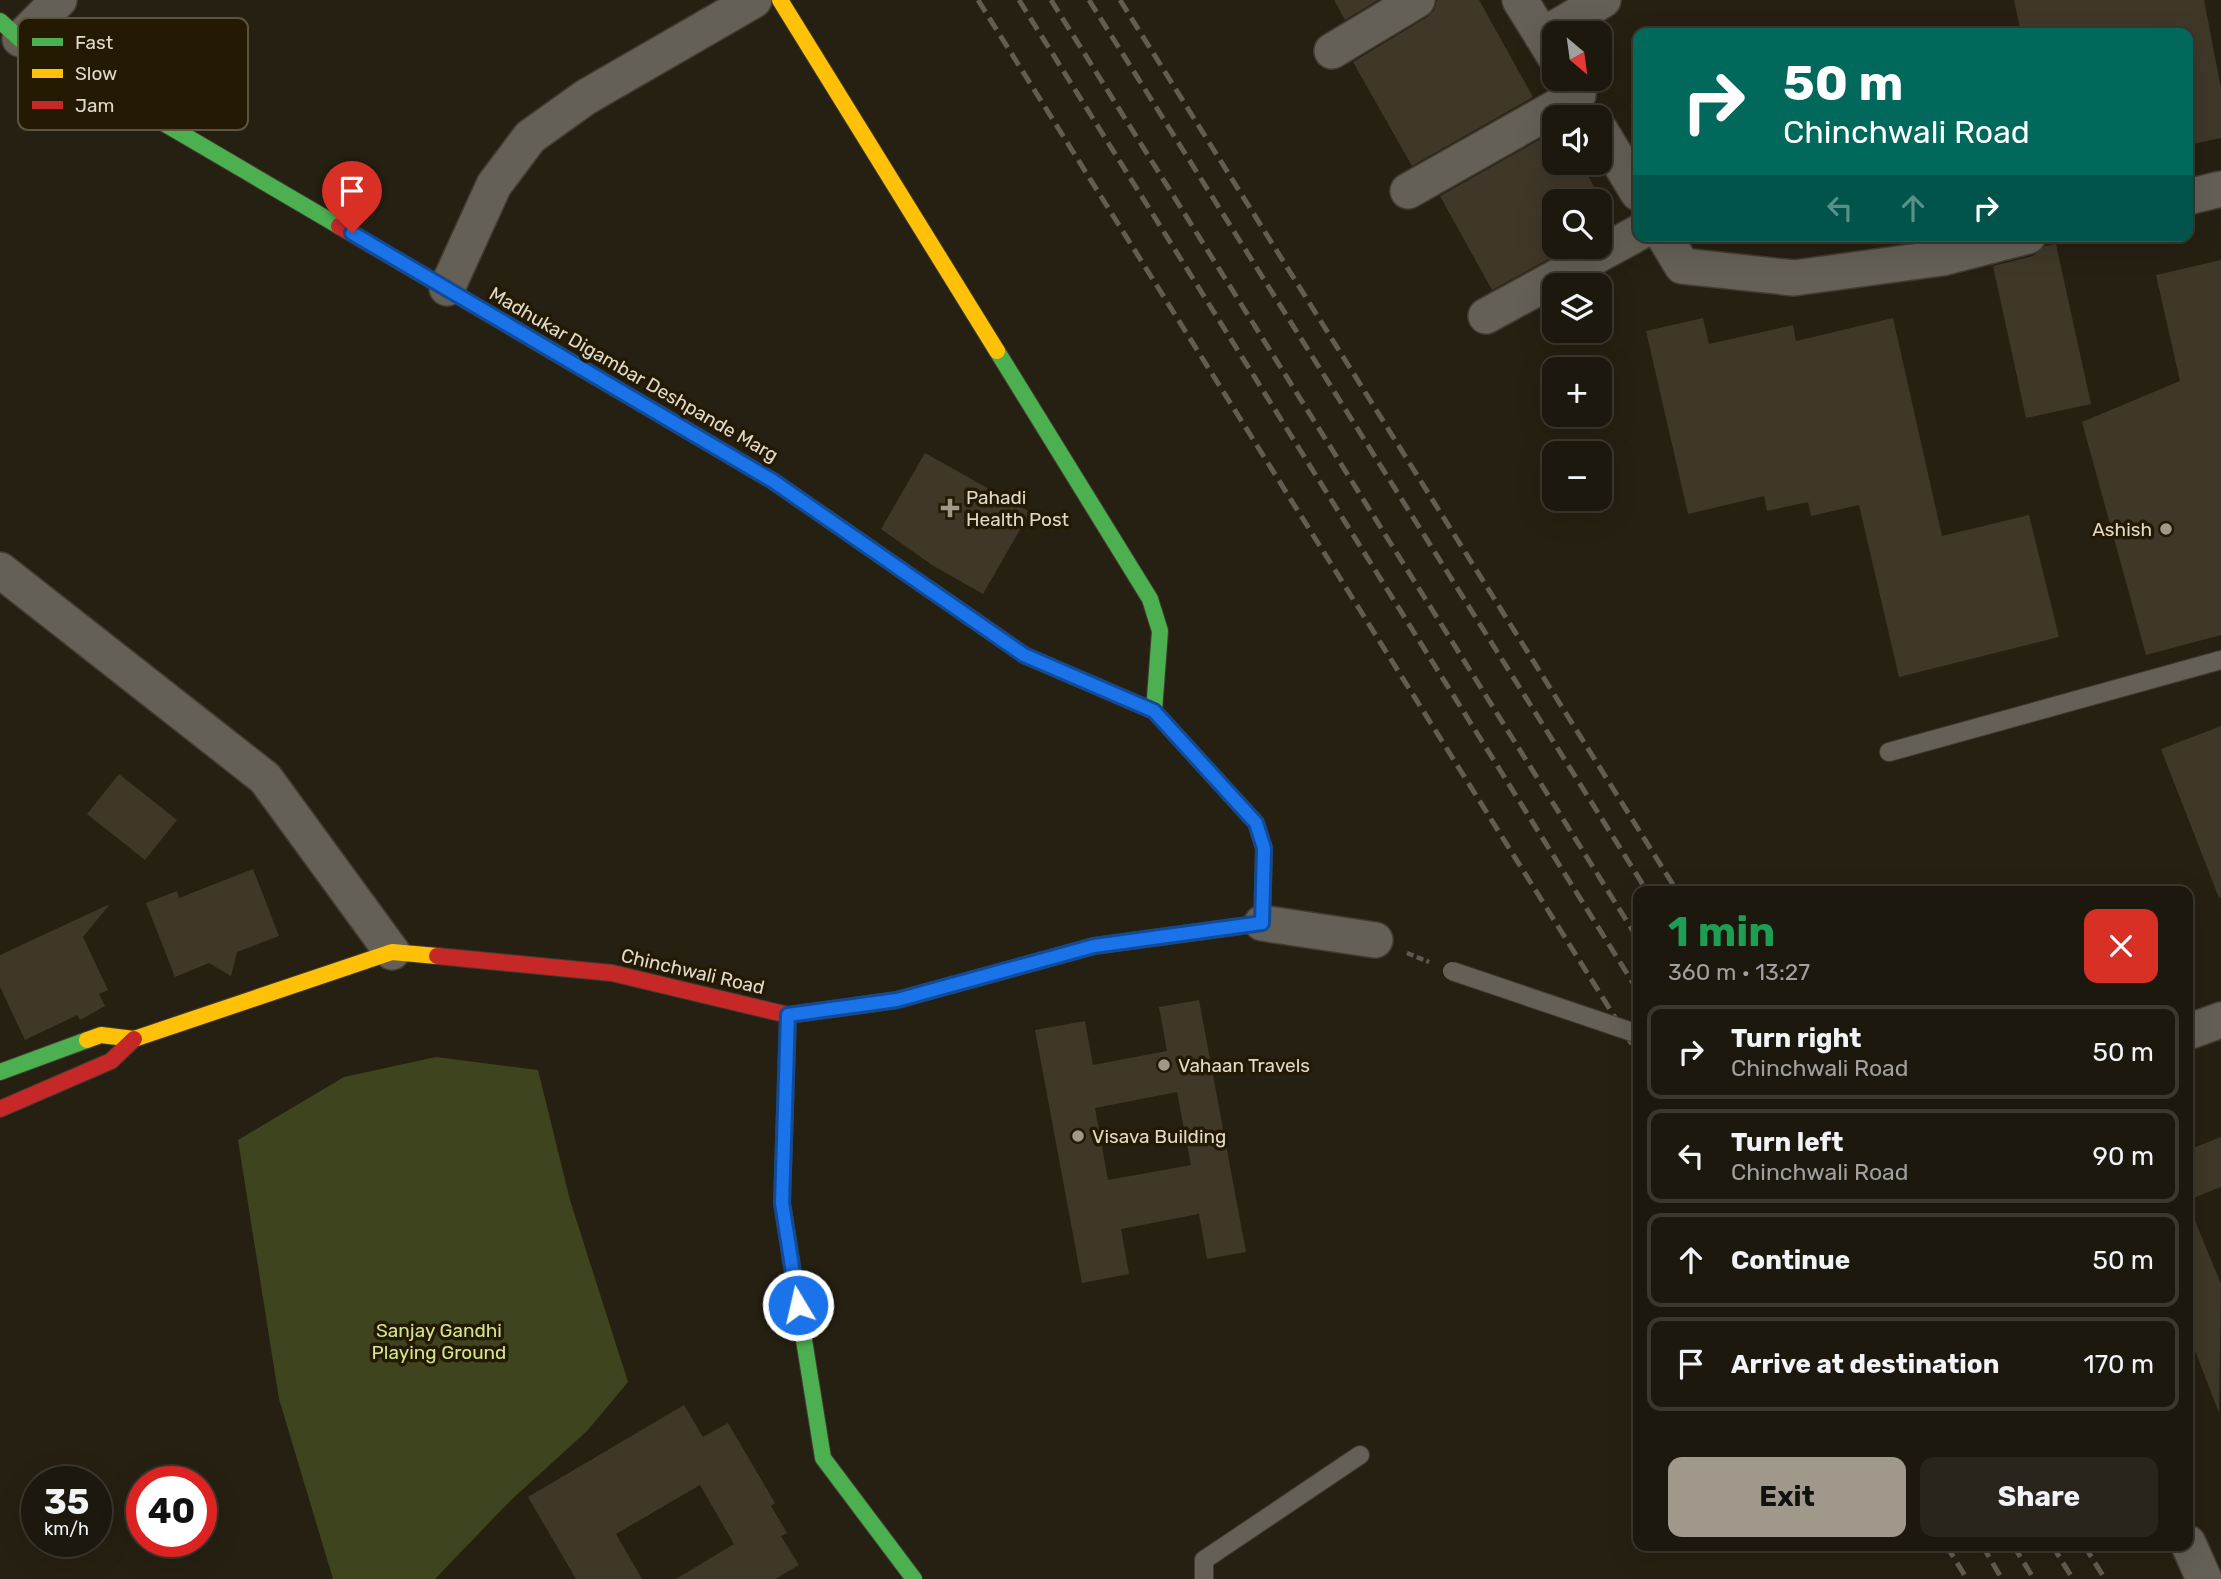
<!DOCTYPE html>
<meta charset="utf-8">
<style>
body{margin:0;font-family:Rubik,sans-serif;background:#29251c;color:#f1f3f6;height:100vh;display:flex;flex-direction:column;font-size:26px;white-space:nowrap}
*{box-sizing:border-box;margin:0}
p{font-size:23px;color:#a0a09e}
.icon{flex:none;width:38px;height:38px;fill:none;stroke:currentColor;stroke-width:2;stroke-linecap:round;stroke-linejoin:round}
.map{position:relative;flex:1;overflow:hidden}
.drawer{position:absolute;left:1633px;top:886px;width:560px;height:665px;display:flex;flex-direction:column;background:#1c180e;border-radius:14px;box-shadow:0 7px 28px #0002,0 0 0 2px #3a372e}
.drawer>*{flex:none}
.banner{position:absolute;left:1633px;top:28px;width:560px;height:214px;border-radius:14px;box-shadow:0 7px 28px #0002,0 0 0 2px #3a372e;background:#00695c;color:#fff;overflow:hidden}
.needle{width:46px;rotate:151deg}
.fabs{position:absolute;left:1542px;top:21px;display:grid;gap:14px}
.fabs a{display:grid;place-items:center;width:70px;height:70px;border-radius:14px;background:#1c180e;box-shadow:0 7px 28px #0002,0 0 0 2px #3a372e;font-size:35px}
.speed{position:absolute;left:21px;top:1466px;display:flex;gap:14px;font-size:35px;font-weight:700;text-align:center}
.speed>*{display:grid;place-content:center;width:91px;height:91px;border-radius:50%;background:#1c180e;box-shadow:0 7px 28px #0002,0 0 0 2px #3a372e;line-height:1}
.speed small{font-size:18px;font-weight:400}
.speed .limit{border:10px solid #d22;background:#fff;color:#111}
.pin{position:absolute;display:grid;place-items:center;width:60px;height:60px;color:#fff;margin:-72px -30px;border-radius:50% 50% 50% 0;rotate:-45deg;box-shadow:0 0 7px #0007}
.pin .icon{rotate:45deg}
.me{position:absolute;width:77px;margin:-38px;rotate:351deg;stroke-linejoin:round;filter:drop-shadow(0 0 5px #0008)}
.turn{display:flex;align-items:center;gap:24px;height:147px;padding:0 35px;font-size:32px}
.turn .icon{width:91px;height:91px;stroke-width:2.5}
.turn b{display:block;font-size:49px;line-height:60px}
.lanes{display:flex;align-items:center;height:66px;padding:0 35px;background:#0003;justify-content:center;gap:35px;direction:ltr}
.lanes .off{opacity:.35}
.round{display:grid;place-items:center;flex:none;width:74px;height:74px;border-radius:14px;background:#29251c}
.headline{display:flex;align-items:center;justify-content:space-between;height:119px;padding:0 35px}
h1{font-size:42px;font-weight:700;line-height:52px;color:#1e9e55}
.cta{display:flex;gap:14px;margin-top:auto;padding:14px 35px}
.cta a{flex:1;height:80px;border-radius:14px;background:#a0998b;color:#111;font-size:28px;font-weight:700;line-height:80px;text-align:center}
.cta a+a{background:#29251c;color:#f1f3f6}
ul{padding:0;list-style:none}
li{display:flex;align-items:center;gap:21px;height:94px;margin:0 14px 10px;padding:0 21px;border:4px solid #3a372e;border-radius:14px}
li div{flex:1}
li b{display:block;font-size:26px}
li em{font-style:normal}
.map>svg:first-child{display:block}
</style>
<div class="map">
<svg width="2221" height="1579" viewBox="0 0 2221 1579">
<rect width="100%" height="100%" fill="#262012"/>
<path fill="#3d441e" d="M436,1057L538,1070L570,1200L628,1382L587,1431L510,1501L435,1579H333L279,1399L238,1140L344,1077Z"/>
<path fill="#3f3829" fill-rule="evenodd" d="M1334,0H1378L1345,20Z
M1437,0H1479L1533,97L1412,166L1353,62L1427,17L1434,10Z
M2014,0H2204L2221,88V138L2188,145V33H2021Z
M1553,132L1554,163H1581L1614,223L1600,231V201H1554V247H1571L1492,290L1440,196Z
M2056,244L2091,404L2026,418L1993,266L2033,256L2045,246Z
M2221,260V635L2146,655L2082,422L2180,381L2156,275Z
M1703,318L1709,344L1793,325L1796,341L1893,318L1942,536L2029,515L2059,637L1899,677L1859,505L1811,516L1808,502L1767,511L1764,496L1688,514L1646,331Z
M925,453L1030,512L983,594L932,565L881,529Z
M2221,726V897L2219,898L2161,749Z
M119,774L177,820L145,860L87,814Z
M253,869L279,936L237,952L231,976L209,963L175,977L146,903L177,891L179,898Z
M110,904L83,937L108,990L99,994L105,1006L82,1019L80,1020L77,1015L25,1040L0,987V955Z
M1199,1000L1246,1252L1207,1259L1199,1214L1121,1229L1129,1274L1082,1283L1035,1030L1085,1021L1093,1065L1167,1051L1159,1007ZM1177,1092L1191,1165L1108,1180L1095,1108Z
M2221,1137V1187L2188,1200V1150Z
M2188,1204L2221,1284L2219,1413L2188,1332Z
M684,1405L703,1437L728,1423L775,1503L771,1506L787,1533L781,1536L799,1565L775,1579H676L734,1544L700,1485L616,1534L642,1579H576L528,1497Z"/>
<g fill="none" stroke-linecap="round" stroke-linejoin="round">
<g stroke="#413c32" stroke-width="20">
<path id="lane" d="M1889,752L2221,660
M1204,1579V1560L1360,1455"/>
</g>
<g stroke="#413c32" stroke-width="38">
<path id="street" d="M1520,0L1554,55
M1542,36L1603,0
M20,39L59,0
M1332,51L1417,0
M1600,130L1638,193
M1408,191L1578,95
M2188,197L2221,189
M1664,236L1682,266L1794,278L1942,258L2028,236
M447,288L494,185L530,137L586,97L754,0
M1486,316L1638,233
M0,570L265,778L392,952
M1262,923L1375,940
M2188,1032L2221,1020
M2188,1543L2204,1579"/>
</g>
<g stroke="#413c32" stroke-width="18">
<path id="fast" d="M0,21L20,39L339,226
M997,351L1150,599L1160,631L1154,711
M788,1015L782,1203L823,1458L914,1579
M0,1072L87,1040"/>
</g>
<g stroke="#413c32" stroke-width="18">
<path id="slow" d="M780,0L997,351
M649,408L773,481L1026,656
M841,1008L897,1000L1094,946L1257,924
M87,1040L101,1035L134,1039L392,952L437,956"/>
</g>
<g stroke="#413c32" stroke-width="18">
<path id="jam" d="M339,226L649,408
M1026,656L1154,711L1256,823L1264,848L1262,923L1257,924
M437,956L612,973L788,1015L841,1008
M0,1109L111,1061L134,1039"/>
</g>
<path stroke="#5d5950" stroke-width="4.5" stroke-dasharray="7 3.5" stroke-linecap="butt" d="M1407,953L1429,962"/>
<use href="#lane" stroke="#646056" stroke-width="18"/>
<use href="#street" stroke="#646056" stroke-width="35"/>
<use href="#fast" stroke="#4caf50" stroke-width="16"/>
<use href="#slow" stroke="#ffc107" stroke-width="16"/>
<use href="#jam" stroke="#c62828" stroke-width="16"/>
<path stroke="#625d53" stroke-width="5" stroke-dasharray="14 7" stroke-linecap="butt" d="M978,0L1638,1054
M1019,0L1638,991
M1051,0L1638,939
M1089,0L1647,891
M1120,0L1677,891
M1946,1545L1967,1579
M1982,1545L2002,1579
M2013,1545L2034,1579
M2052,1545L2073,1579
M2084,1545L2105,1579"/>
<g stroke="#413c32" stroke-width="20" stroke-linecap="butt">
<path id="lane-bridge" d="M1452,971L1638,1034"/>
</g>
<use href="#lane-bridge" stroke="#646056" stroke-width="18"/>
</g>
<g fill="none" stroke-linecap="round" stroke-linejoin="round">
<g stroke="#114b97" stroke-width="18">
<path id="route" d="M352,233L773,481L1024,655L1154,711L1256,823L1264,848L1262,923L1094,946L897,1000L788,1015L782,1203L798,1305"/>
</g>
<use href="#route" stroke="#1a73e8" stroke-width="12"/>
</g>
<g fill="#a0998b" stroke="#241902" stroke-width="2.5">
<path d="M946.5 497.5h7v7h7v7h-7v7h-7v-7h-7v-7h7z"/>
<circle cx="2166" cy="529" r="7"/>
<circle cx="1164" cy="1065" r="7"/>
<circle cx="1078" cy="1136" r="7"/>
</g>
<g text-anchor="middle" stroke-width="7" stroke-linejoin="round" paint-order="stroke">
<g font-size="19" fill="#e1dacc" stroke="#241902">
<text transform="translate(634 374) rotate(30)" y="7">Madhukar Digambar Deshpande Marg</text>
<text transform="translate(693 971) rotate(13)" y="7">Chinchwali Road</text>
</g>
<g font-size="19" fill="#e1dacc" stroke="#241902" text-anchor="start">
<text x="966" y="504">Pahadi<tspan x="966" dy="22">Health Post</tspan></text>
<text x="2152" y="536" text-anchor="end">Ashish</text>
<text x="1178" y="1072">Vahaan Travels</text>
<text x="1092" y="1143">Visava Building</text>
</g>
<g font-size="19" fill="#d2e78b" stroke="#241902">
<text x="439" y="1337">Sanjay Gandhi<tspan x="439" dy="22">Playing Ground</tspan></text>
</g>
</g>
<rect x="18" y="18" width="230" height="112" rx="10" fill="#241902" stroke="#5d533f" stroke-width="2"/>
<rect x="32" y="38" width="31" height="8" fill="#4caf50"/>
<rect x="32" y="69" width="31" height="9" fill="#ffc107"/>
<rect x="32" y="101" width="31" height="8" fill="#c62828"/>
<g font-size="19" fill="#e1dacc">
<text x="75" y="49">Fast</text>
<text x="75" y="80">Slow</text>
<text x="75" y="112">Jam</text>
</g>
</svg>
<div class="fabs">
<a><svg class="needle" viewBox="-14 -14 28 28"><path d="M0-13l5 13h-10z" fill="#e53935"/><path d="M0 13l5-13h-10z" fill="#a0a09e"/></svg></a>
<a><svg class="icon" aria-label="sound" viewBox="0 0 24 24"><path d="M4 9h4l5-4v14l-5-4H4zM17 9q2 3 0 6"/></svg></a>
<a><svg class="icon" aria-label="search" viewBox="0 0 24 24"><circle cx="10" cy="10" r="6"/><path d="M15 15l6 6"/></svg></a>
<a><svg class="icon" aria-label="layers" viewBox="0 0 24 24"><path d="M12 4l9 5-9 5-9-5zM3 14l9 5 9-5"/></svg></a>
<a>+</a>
<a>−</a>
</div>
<div class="speed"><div>35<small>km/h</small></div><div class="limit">40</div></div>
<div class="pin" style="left:352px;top:233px;background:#d93025"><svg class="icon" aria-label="arrive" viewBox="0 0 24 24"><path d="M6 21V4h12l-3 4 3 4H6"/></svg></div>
<svg class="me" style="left:798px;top:1305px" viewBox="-20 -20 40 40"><circle r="17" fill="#1a73e8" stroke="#fff" stroke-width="3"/><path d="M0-11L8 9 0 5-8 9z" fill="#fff"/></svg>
<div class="banner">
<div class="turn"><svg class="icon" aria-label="right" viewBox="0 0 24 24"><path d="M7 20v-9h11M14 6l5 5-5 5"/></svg><div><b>50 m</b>Chinchwali Road</div></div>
<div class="lanes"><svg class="icon off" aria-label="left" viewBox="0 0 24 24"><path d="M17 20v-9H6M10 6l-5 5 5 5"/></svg><svg class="icon off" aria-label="ahead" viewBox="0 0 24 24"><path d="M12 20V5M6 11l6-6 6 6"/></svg><svg class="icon" aria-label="right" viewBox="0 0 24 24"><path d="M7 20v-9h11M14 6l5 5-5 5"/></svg></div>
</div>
<section class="drawer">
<div class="headline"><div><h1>1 min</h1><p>360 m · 13:27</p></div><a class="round" style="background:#d93025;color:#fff"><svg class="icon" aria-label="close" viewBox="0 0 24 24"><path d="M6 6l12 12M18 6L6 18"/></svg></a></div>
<ul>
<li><svg class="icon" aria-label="right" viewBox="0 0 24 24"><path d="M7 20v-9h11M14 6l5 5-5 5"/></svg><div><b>Turn right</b><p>Chinchwali Road</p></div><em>50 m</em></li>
<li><svg class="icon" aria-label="left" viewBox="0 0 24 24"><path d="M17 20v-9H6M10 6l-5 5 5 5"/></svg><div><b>Turn left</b><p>Chinchwali Road</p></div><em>90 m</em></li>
<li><svg class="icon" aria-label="ahead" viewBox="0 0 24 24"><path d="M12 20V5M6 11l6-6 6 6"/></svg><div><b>Continue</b></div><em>50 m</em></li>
<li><svg class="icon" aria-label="arrive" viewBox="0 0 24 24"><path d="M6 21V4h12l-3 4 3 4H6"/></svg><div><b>Arrive at destination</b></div><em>170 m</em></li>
</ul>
<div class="cta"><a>Exit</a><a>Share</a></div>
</section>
</div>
